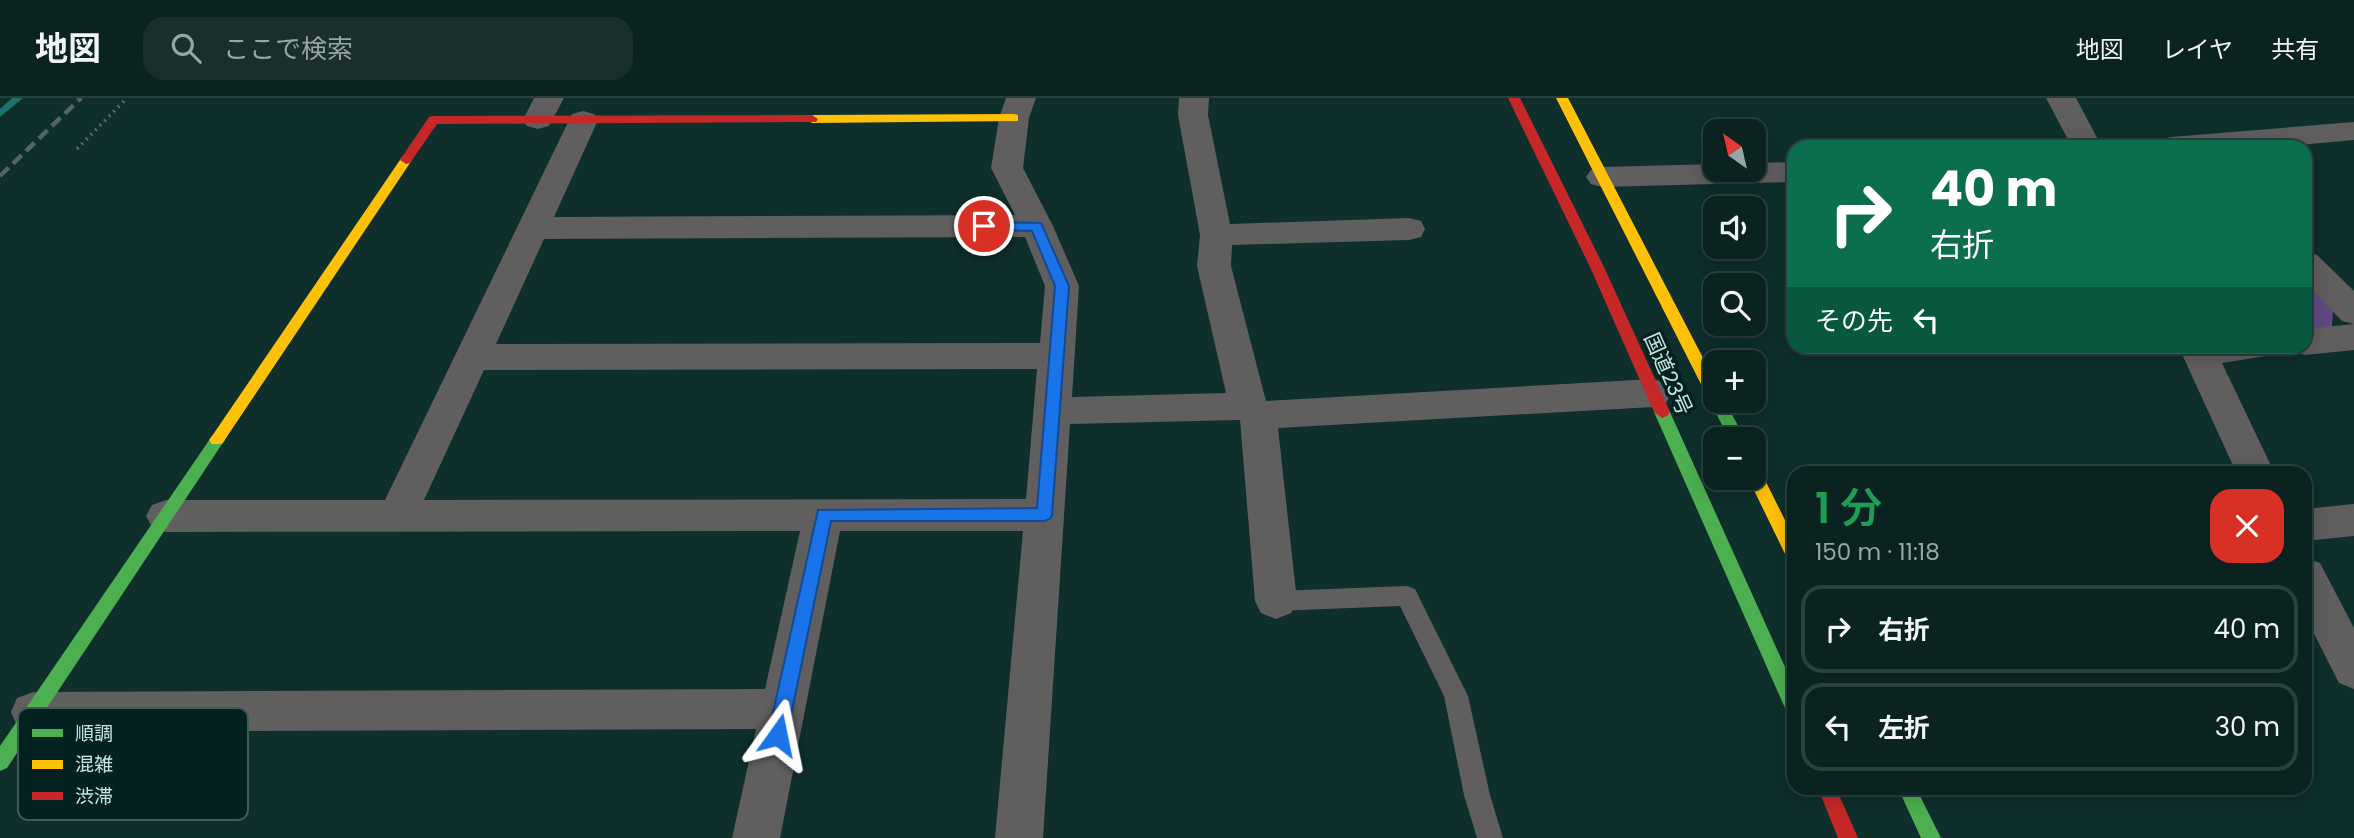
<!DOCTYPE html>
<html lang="ja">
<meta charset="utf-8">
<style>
body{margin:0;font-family:Poppins,"Noto Sans JP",sans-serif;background:#182f2e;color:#f1f3f6;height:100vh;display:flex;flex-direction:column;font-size:26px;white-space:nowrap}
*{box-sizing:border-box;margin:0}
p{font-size:23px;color:#99a4a5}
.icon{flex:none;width:38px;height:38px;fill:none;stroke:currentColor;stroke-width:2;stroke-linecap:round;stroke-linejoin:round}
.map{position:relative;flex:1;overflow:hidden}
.drawer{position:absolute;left:1787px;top:368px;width:525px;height:329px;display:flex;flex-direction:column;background:#0a2321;border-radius:21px;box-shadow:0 4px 18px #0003,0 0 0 2px #2a403f}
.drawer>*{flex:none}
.guide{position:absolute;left:1787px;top:42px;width:525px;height:214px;border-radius:21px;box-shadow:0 4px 18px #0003,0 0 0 2px #2a403f;background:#0b6e4f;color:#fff;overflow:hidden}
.needle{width:46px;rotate:326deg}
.controls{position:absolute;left:1703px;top:21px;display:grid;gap:14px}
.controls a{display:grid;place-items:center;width:63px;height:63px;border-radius:14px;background:#0a2321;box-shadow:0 4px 18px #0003,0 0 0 2px #2a403f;font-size:35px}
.pin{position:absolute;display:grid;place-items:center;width:60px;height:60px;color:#fff;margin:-30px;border:4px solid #fff;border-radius:50%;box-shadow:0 2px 7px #0007}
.me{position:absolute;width:77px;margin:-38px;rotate:12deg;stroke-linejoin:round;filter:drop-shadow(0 0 5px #0008)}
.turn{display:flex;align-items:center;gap:24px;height:147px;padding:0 28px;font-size:32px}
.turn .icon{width:91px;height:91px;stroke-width:2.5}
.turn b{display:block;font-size:49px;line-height:60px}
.then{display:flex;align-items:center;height:66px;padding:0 28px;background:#0003;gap:14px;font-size:26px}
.round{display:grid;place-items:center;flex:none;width:74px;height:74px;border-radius:21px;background:#182f2e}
.head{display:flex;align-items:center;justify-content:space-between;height:119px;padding:0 28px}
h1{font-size:42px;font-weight:600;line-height:52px;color:#1e9e55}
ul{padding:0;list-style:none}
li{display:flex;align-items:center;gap:21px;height:88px;margin:0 14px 10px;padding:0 14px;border:4px solid #2a403f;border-radius:21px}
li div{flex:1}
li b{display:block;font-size:26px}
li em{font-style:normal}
header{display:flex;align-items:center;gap:42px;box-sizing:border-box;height:98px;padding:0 35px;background:#0a2321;border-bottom:2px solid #2a403f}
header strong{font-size:33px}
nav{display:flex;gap:38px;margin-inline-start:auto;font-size:24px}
.search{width:490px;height:63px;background:#182f2e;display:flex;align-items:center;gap:18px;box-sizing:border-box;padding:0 24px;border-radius:21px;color:#99a4a5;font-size:26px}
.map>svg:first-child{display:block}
</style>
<header>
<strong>地図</strong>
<div class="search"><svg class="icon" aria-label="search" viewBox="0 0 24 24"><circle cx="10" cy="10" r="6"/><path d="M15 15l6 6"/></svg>ここで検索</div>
<nav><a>地図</a><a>レイヤ</a><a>共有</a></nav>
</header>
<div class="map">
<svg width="2354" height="740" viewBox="0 0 2354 740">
<rect width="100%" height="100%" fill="#0e2f2c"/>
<path fill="#604882" d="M2305,184L2333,213L2332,229L2305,231Z"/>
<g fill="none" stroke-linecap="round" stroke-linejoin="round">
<path fill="#1c736b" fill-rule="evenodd" d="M12,0H23L0,19V11Z"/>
<path stroke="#626968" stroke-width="3.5" stroke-dasharray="2 4.5" stroke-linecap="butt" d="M77,51L127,0"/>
<path fill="#605e5f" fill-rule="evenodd" d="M1407,488L1415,491L1468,598L1490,697L1503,740H1477L1464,697L1444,598L1400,508L1276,513L1268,510L1265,503L1268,496L1276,493Z"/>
<path fill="#605e5f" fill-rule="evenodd" d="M534,0H564L549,28L538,31L527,28L523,22Z
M1006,0H1036L1029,20L1023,70L1053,128L1079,188L1072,299L1226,295L1197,168L1200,137L1178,17L1179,0H1209L1208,17L1230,126L1409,120L1421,123L1425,131L1421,139L1409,142L1232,147L1231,168L1266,303L1653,281L1666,285L1671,295L1666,305L1653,309L1278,330L1297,503L1291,515L1276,521L1261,515L1255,503L1240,322L1070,326L1043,740H995L1023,433H840L780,740H732L756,631L33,634L17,628L11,614L17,600L33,594L765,591L800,433L166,434L152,429L146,418L152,407L166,402H385L572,16L583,13L594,16L598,22L554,119L1015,117L991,70L999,20ZM1025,139L1045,188L1040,245L496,246L544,141ZM1037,271L1026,401L424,402L484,272Z
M2046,0H2076L2102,49H2072Z
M2354,24V42L2278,49H2156L2160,42L2171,39Z
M1794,64V84L1602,89L1591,86L1586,79L1591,72L1602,69L1715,66V72H1754V65Z
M2305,154L2317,157L2354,193V226L2342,223L2305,185Z
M2354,226V252L2305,257L2292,253L2290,248H2305V231Z
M2184,248H2276L2272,257L2222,265L2274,374H2236L2181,254Z
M2354,406V438L2305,443V411Z
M2305,460L2320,465L2354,530V591L2339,585L2305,518Z"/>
<path fill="#4caf50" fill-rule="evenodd" d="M1715,298V303H1725L1745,341H1729L1710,303Z
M1662,308L1670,314L1794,589V618L1788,616L1785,610L1654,314Z
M217,336L225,342L222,346L7,670L0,673V648L212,338Z
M1898,690H1916L1941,740H1921Z"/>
<path fill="#ffc107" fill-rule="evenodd" d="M1556,0H1568L1715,283V303H1718L1710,302L1707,298Z
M1014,16L1018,17V23L812,25L806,21L812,17Z
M406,58L412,62L222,346H212L209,342L212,338L402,59Z
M1754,370L1760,372L1794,440V464L1788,462L1748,380H1754Z"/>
<path fill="#c62828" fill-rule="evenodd" d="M1508,0H1520L1604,169L1670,314L1667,318L1662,320L1654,314L1590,169Z
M812,17L818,21L816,24L437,26L410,65L406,66L400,62L429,19L433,18Z
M1818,690H1836L1858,740H1838Z"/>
<path stroke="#556362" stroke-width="4.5" stroke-dasharray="12 6" stroke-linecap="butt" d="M0,78L81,0"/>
</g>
<path fill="#1a73e8" stroke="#114b97" stroke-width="2" d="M984,124L1041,125L1069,188L1052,417L1050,421L1044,423H831L787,637L784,643L778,645L771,643L768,637L818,412L1037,410L1055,188L1032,133L979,131V125Z"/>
<g text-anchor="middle" stroke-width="7" stroke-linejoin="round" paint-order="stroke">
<g font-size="21" fill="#c4e6e1" stroke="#03211e">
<text transform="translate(1668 276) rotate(66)" y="7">国道23号</text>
</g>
</g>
<rect x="18" y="610" width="230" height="112" rx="10" fill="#03211e" stroke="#3d5c58" stroke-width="2"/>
<rect x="32" y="631" width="31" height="8" fill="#4caf50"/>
<rect x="32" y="662" width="31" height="9" fill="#ffc107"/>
<rect x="32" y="694" width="31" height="8" fill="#c62828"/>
<g font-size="19" fill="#c4e6e1">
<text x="75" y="642">順調</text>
<text x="75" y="673">混雑</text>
<text x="75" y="705">渋滞</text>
</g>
</svg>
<div class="controls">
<a><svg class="needle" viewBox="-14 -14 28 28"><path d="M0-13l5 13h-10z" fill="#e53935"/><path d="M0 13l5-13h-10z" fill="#99a4a5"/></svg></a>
<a><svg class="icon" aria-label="sound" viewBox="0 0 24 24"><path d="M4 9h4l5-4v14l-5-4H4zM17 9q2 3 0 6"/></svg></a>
<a><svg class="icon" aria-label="search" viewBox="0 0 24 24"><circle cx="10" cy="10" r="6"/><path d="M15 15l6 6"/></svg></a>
<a>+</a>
<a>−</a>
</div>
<div class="pin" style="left:984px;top:128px;background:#d93025"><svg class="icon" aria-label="arrive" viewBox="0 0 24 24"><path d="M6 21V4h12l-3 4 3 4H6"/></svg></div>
<svg class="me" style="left:778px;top:637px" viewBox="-20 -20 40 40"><path d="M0-17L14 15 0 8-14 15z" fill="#1a73e8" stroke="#fff" stroke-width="4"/></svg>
<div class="guide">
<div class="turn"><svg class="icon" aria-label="right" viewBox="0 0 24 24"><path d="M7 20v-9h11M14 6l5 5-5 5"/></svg><div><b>40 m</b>右折</div></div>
<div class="then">その先<svg class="icon" aria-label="left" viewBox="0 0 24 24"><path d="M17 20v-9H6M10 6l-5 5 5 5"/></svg></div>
</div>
<section class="drawer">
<div class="head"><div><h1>1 分</h1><p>150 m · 11:18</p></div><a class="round" style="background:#d93025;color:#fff"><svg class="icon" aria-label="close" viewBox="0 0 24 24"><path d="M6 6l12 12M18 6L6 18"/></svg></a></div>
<ul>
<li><svg class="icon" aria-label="right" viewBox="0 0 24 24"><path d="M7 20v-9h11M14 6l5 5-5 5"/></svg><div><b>右折</b></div><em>40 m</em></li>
<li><svg class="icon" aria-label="left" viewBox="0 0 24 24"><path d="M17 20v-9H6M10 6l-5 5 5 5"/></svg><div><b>左折</b></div><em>30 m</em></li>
</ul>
</section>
</div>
